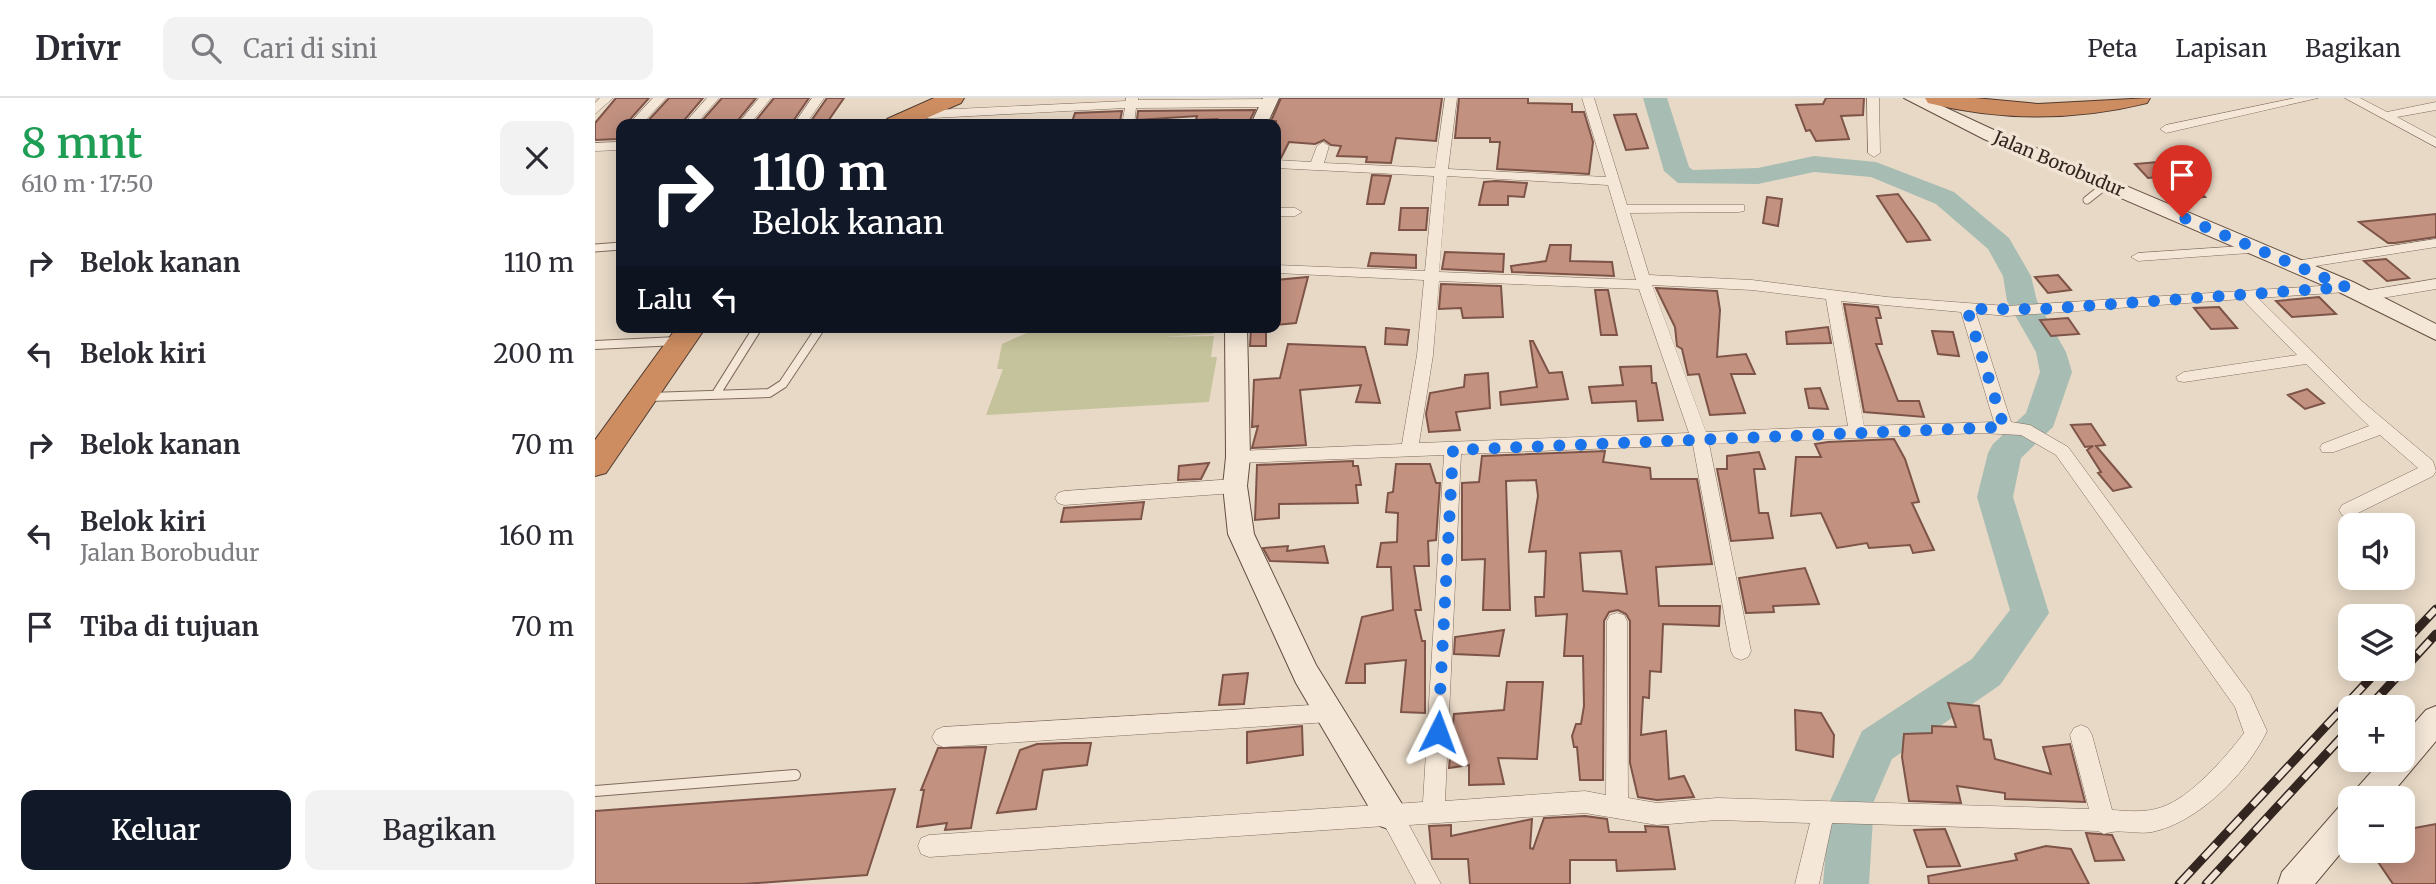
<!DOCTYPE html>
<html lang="id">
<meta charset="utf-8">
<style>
body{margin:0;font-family:Merriweather,serif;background:#f2f2f3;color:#2b2b33;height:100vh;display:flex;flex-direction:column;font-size:26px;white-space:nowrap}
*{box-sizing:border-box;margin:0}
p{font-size:23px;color:#7c7c81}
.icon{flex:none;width:38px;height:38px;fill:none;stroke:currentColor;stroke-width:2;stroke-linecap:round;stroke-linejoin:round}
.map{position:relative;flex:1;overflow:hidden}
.details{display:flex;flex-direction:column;background:#fff;width:595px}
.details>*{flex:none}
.guide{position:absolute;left:21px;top:21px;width:665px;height:214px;border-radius:14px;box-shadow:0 4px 18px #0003;background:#111827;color:#fff;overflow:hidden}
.buttons{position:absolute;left:1743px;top:415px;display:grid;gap:14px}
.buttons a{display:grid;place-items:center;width:77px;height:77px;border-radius:14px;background:#fff;box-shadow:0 4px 18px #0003;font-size:35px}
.pin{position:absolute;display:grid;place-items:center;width:60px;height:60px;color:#fff;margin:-72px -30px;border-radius:50% 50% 50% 0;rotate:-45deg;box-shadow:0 0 7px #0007}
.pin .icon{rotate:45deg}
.me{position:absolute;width:77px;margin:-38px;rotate:3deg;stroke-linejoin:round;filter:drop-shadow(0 0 5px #0008)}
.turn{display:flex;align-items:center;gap:24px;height:147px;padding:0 21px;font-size:32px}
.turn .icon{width:91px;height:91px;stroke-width:2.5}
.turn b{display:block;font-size:49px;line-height:60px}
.then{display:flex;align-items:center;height:66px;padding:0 21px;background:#0003;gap:14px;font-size:26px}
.round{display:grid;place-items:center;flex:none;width:74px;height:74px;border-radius:14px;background:#f2f2f3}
.head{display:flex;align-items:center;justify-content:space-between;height:119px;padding:0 21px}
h1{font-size:42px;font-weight:600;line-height:52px;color:#1e9e55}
.cta{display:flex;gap:14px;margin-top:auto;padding:14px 21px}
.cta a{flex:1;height:80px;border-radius:14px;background:#111827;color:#fff;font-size:28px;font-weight:600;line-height:80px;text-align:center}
.cta a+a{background:#f2f2f3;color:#2b2b33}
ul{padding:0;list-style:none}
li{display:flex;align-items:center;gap:21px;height:91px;padding:0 21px}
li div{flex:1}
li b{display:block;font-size:26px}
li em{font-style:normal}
header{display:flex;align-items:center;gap:42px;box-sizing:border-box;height:98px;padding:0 35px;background:#fff;border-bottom:2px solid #e1e1e2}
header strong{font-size:33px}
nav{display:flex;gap:38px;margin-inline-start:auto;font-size:24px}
.search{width:490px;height:63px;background:#f2f2f3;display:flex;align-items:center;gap:18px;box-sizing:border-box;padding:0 24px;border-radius:14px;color:#7c7c81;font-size:26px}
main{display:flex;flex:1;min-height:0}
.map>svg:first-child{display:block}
</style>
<header>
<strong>Drivr</strong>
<div class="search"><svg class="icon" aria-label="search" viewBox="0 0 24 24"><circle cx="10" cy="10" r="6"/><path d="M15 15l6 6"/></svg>Cari di sini</div>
<nav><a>Peta</a><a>Lapisan</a><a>Bagikan</a></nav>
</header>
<main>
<section class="details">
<div class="head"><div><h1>8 mnt</h1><p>610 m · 17:50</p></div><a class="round"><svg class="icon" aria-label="close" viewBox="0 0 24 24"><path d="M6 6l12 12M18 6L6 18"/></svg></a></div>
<ul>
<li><svg class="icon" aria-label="right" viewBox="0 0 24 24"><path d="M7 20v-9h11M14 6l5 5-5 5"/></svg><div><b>Belok kanan</b></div><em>110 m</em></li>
<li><svg class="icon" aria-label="left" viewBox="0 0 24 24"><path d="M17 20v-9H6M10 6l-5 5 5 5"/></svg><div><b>Belok kiri</b></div><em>200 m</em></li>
<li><svg class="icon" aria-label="right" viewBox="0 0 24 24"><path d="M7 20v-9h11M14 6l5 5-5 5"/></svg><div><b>Belok kanan</b></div><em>70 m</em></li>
<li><svg class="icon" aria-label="left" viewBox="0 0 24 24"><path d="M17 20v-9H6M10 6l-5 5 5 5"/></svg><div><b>Belok kiri</b><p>Jalan Borobudur</p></div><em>160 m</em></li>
<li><svg class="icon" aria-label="arrive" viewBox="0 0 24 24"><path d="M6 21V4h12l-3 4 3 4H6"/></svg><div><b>Tiba di tujuan</b></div><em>70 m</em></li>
</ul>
<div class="cta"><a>Keluar</a><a>Bagikan</a></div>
</section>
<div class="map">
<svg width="1841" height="786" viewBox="0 0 1841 786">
<rect width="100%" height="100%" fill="#e8d9c6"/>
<path fill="#c5c39b" d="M445,229H619L618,236L566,239L619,238L616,259H622L614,304L391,317L408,271H402L407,246Z"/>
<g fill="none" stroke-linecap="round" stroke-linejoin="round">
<path fill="#a7bcb3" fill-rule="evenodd" d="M1048,0H1072L1094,69L1098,72L1163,70L1219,58L1281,64L1359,94L1414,140L1436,178L1442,203L1471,254L1477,274L1458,329L1426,360L1418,399L1454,515L1405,587L1297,661L1279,703L1274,786H1228L1235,703L1267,633L1377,561L1415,512L1382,399L1393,355L1398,346L1431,315L1445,274L1441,254L1412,203L1408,178L1393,151L1341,106L1276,79L1219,74L1163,86L1083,85L1069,73Z"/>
</g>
<path fill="#c29180" stroke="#7d5447" stroke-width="2" fill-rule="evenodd" d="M21,0H54L31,26H26L23,41L0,42V25Z
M74,0H108L86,26H50Z
M127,0H161L140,26H104Z
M179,0H214L196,26H158Z
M232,0H249L231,26H214Z
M686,0H847L841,43L801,40L796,65L771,64L772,59L742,58L746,48L736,47L729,42L720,46L694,44L686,60H681V23H676Z
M864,0H933V5L977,6V14H989L998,44L994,76L902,71L905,44H895V40H860Z
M1231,0H1269L1268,17L1246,18L1254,41L1221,43L1215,32L1211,33L1201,7L1228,6Z
M660,12L654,24H621L622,21L601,22L602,18L542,22L543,13Z
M527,13L525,23L477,24L480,15Z
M1041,16L1053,50L1031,52L1019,17Z
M1574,63L1610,99L1586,101L1563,79L1553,80L1540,66Z
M777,77L796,78L789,106H772Z
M901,83L932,85L929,99L913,98V107H884L889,84Z
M1303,96L1324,125L1335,142L1312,144L1282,98Z
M1172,99L1187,101L1183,128L1168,125Z
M806,110H833L831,132H804Z
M1841,116V139L1800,145H1793L1764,124Z
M955,147H976L975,163L1017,164L1019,178L917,174L916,168L951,163Z
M850,154L909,156L908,174L847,171Z
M776,155L821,157V170L773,168Z
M1791,161L1814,180L1792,183L1769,163Z
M1463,177L1476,192L1453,195L1440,179Z
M713,179L701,225L681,227V182Z
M846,186L906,188L908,219L868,220L866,210L844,211Z
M1061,190L1122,193L1125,212L1122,259L1151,256L1160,276H1136L1150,315L1115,317L1104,276L1093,277L1087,251L1082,248L1080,229Z
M1000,192H1013L1022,237H1006Z
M1724,199L1741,216L1697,219L1681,203Z
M1249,206L1283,209L1286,220H1281L1287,246H1281L1303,303H1324L1329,319L1269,314Z
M1624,209L1642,230L1616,231L1599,210Z
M1473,220L1484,236L1456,238L1445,222Z
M656,229H671V248H655Z
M1233,229L1236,245L1192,246L1191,234Z
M791,230L814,232L812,247L790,246Z
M1337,233L1358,234L1364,258L1343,256Z
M935,243H938L954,275L967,274L973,301L906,307L905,294L942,289Z
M693,246L770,249L785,305L761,304L766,287L705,292L711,347L657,350L663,328L657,329L659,282L685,280Z
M1056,268L1057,285H1061L1068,322L1043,323L1041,303L997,305L994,289L1028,287L1025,269Z
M893,275L895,310L861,314L865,332L834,334L831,316L835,295L869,289L870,277Z
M1225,290L1233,311L1214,310L1210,291Z
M1712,291L1729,305L1710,311L1693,297Z
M1496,326L1510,347L1501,348L1536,389L1518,393L1503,375L1506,374L1492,352L1498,348L1490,349L1476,327Z
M1299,341L1310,361L1324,404L1317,405L1339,452L1318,455L1315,447L1274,450L1272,445L1242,450L1226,415L1196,418L1201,359H1226L1220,346L1233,344Z
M1010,353L1008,364L1055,370L1056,381H1102L1117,466L1061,469L1064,508H1125L1124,528L1068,526L1066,574L1055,573L1054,600L1048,599L1046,637L1071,633L1074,681L1089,678L1099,699L1062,702L1043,699L1035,665V523L1031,516L1023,512L1014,514L1009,523L1008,682H985L982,649H979L977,638L981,626H986L989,608L988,558H969L972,516L941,518L940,499H949L951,453L934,454L943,398L941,382L911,383L915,512H888L890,461L867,462V385L884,384L887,358ZM1026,453L1032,496L988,493L985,455Z
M1164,354L1170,371H1159L1164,415H1173L1178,440L1136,443L1122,371H1132V358Z
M758,363V368H763L766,387H761L763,405L684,406V420L660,422L662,367Z
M614,365L606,381L583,382L584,368Z
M801,366H835L841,385H845L841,442L833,443L834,468H819L826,512H820L827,543H830V615L806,614L811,562L770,566V585H751L767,519L798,512L796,469H782L786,445L802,444L803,415L791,414L793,395L798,394Z
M549,404L546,421L466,424L469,410Z
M693,448L692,453L729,448L733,465L675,463L668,450Z
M1210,470L1224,506L1178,508L1179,514L1151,515L1144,480Z
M909,532L904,558L859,556L860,539Z
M653,575L649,606L624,607L628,577Z
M912,584H948L942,661L903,660L909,686L874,687V667L854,670L859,616L909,612Z
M1353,605L1384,608L1389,641L1396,642L1400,661L1456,676L1448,649L1475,646L1490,704L1410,701V695L1362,688L1366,705L1314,703L1307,659L1309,636L1337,635V628L1361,629Z
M1200,612L1226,615L1239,637L1238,659L1201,652Z
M707,628L708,657L652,665V634Z
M469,645H496L492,667L448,672L441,711L402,715L425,652L442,646Z
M391,649L376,730L350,732L352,725L322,729L329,692H326L343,650Z
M300,691L272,777L149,786H0V713Z
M990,718L1012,721L1014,734H1051L1050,728L1073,729L1080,771L1022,773L1021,762H975V786H875L873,761H837L834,728L856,727V738L937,721L935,750L938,751L949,720Z
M1841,726V786H1798L1775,752H1808V732Z
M1350,731L1365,768L1332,769L1319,732Z
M1491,735L1517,737L1529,762L1500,763Z
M1451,748L1476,751L1494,786H1334L1333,778L1422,762L1420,756Z"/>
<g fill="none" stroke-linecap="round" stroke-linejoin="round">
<g stroke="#816b5e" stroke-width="9">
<path id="lane-far2" d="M1492,102L1511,87
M0,150L26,148"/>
</g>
<g stroke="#816b5e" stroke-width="10">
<path id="lane-far1" d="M0,247L82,243
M121,296L163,229
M54,299L174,295L188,286L226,229"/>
</g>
<g stroke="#816b5e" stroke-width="12">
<path id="lane" d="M0,693L200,677"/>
</g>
<g stroke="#816b5e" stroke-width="1">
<path id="street" d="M5,0H18L0,16V5Z
M58,0H71L47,26H34Z
M112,0H124L101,26H89Z
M164,0H176L155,26H143Z
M217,0H229L211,26H199Z
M531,0H543V2L673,1L679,5L673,9L541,10L539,26H527L530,10L319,21L313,17L319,13L531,3Z
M850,0H862L853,71L1011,79L987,0H999L1032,107H1149V113L1144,114L1035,115L1054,177L1157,182L1292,199L1412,208L1756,186L1758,189L1751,194L1663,200L1768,304L1838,363L1841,373L1838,378L1759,417H1747L1744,412L1747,407L1823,370L1785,337L1739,354H1727L1725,350L1727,346L1774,328L1711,266L1589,284L1583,283L1581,279L1589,274L1702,257L1647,201L1412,218L1381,215L1416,324L1435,327L1473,349L1655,596L1672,633C1652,675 1604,724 1557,734C1542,737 1524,730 1509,736L1503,733L1237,725L1224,786H1200L1215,725L1122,722L1062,727L990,715L814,727L846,786H821L790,728L334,759L326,756L323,748L326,740L334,737L828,704L849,357L643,365L634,359L643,353L807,346L822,257L829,182L681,175V167L830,173L839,78L681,70V62L716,64L722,48L728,44L734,48L729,65L840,70ZM852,78L1013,87L1041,182L844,174ZM844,183L1044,191L1094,335L824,345L838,257ZM1057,187L1157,192L1231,201L1253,328L1111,334ZM1246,203L1366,214L1399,324L1269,328ZM1385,335L1426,337L1461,357L1640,609L1649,635C1631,659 1595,700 1567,709C1551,715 1533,713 1517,712L1497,637L1493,630L1486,627L1479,630L1475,637L1494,711L1122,700L1062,705L1033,700L1032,523L1029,517L1022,515L1015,517L1012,523L1011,697L990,693L850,703L866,356L1098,347L1136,553L1139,559L1146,562L1153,559L1156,553L1114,346Z
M1272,0H1284L1285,55L1279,59L1273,55Z
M1700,0H1723L1571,35L1565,31L1571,27Z
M1750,0H1765L1792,14L1841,4V12L1802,19L1841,40V49Z
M26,44V52L0,53V45Z
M681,110H700L707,114L700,118H681Z
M1841,141V149L1701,171L1694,167L1701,163Z
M1663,147L1670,151L1668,154L1543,163L1536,159L1543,155Z
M1841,181V191L1769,203L1762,198L1769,193Z
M640,381L646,383L649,388L646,393L640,395L469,407L463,405L460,400L463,395L469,393Z
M734,606L741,608L744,615L741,622L734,624L348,649L341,646L337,639L341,632L348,629Z"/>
</g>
<g stroke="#634d41" stroke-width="2">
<path id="secondary" d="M668,0H684L672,26H656Z
M1309,0H1330L1401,33L1758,184L1841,226V242L1744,194L1389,41Z
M630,229H652L655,359L652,388L659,436L721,567L807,706L812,717L807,728L796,732L785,728L701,585L633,436L628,388L631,359Z
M1841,608V643L1793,700H1758L1762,690L1787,662H1808V638L1831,612Z
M1755,705V744L1720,786H1683L1687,774L1744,709Z"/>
</g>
<g stroke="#4f3b31" stroke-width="2">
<path id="highway" d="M339,0H369L366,5L318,26H288L292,21Z
M1330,0H1380L1443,6L1555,0L1552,5C1479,23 1406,23 1333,5Z
M82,229H111L11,375L0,378V342Z"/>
</g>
<use href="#lane-far2" stroke="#f4e7d8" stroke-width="7"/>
<use href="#lane-far1" stroke="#f4e7d8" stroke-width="8"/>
<use href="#lane" stroke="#f4e7d8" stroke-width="10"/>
<use href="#street" fill="#f4e7d8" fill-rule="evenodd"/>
<use href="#secondary" fill="#f4e7d8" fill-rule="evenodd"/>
<use href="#highway" fill="#cd8d61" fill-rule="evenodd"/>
<g stroke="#332620" stroke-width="9">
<path id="rail" d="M1808,546L1841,511
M1774,609L1841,536
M1584,786L1785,570
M1611,786L1755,630"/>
</g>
<use href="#rail" stroke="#f1e4d4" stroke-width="6" stroke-dasharray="18" stroke-linecap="butt"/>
</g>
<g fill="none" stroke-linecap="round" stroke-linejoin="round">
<path stroke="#1a73e8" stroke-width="12" stroke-dasharray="0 21.6" d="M843,634L858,352L1409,329L1372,211H1449L1751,189L1587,119"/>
</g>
<g text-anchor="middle" stroke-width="7" stroke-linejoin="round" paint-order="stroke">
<g font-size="18" fill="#332620" stroke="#f1e4d4">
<text transform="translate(1464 66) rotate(23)" y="6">Jalan Borobudur</text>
</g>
</g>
</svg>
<div class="buttons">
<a><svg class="icon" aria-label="sound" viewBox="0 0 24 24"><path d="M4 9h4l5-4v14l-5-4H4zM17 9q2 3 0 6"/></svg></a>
<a><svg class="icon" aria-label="layers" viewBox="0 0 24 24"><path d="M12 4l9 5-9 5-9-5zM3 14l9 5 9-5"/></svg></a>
<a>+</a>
<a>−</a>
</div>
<div class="pin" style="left:1587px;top:119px;background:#d93025"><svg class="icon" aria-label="arrive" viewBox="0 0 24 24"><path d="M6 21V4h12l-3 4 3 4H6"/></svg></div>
<svg class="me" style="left:843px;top:634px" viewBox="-20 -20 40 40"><path d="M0-17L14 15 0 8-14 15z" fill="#1a73e8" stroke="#fff" stroke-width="4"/></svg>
<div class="guide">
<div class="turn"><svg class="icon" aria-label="right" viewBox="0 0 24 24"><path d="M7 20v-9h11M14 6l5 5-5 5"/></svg><div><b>110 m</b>Belok kanan</div></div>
<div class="then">Lalu<svg class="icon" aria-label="left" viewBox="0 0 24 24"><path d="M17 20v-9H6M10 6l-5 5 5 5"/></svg></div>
</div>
</div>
</main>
